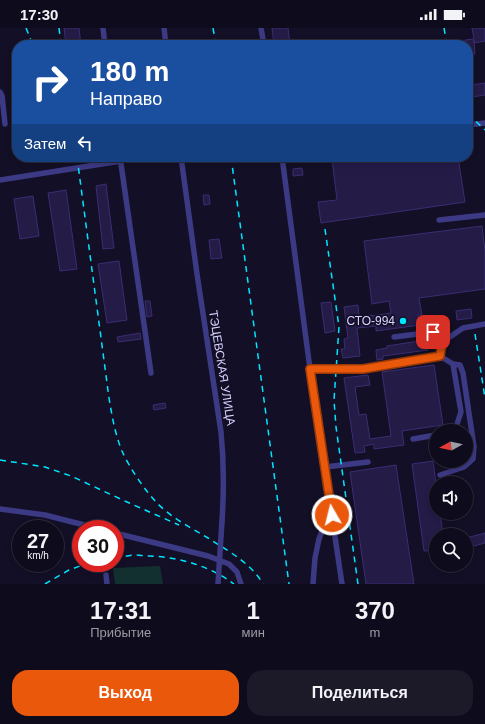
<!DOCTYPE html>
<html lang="ru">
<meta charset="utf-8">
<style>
body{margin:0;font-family:Arial,sans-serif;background:#1c1929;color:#f1f3f6;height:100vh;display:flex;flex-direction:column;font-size:15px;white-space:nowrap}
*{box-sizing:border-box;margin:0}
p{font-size:13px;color:#9b9ba3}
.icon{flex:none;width:22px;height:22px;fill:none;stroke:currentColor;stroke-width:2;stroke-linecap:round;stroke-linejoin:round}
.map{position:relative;height:556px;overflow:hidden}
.sheet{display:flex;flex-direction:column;background:#0e0b1c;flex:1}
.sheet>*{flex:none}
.guide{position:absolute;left:12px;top:12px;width:461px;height:122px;border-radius:16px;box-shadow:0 2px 6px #0003,0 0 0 1px #2e2b3b;background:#1a4fa0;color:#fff;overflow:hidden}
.needle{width:26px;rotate:262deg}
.fabs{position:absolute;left:429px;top:396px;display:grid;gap:8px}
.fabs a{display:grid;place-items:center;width:44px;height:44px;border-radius:50%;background:#0e0b1c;box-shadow:0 2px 6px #0003,0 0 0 1px #2e2b3b;font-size:20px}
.speed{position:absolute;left:12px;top:492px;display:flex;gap:8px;font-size:20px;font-weight:700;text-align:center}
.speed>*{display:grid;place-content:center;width:52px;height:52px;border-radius:50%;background:#0e0b1c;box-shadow:0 2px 6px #0003,0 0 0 1px #2e2b3b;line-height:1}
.speed small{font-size:10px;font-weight:400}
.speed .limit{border:6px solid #d22;background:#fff;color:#111}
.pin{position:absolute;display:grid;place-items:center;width:34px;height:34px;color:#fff;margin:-17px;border-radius:8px;box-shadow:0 2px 6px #0006}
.me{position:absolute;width:44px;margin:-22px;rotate:352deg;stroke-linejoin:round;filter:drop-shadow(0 0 3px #0008)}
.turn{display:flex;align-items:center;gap:14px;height:84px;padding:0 12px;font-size:18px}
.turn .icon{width:52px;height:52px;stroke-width:2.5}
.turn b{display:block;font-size:28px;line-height:34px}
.then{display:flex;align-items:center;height:38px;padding:0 12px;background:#0003;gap:8px;font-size:15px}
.eta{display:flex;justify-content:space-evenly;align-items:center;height:68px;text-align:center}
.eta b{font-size:24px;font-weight:800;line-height:28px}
.button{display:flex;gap:8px;margin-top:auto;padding:8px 12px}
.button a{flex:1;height:46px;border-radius:16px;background:#ea580c;color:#fff;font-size:16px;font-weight:800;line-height:46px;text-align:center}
.button a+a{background:#1c1929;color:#f1f3f6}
.status{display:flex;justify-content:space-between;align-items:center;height:28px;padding:0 20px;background:#0e0b1c;direction:ltr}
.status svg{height:11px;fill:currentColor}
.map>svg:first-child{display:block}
</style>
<div class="status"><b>17:30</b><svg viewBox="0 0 49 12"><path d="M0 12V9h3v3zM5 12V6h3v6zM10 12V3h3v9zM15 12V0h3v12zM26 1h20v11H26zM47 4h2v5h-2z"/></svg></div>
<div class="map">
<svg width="485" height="556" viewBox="0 0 485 556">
<rect width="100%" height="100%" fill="#130f26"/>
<path fill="#12302f" d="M160,538L163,556H115L113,540Z"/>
<path fill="#241b47" stroke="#3b2d73" d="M64,0H79L81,17H66Z
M272,0H288L290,17H274Z
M472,0H485V13L474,15V12L475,26L468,27V17H465V12L474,11Z
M485,55V67L472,69L471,57Z
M342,129H458L465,174L321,195L318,174L337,172L332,131Z
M302,140L303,147L293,148V141Z
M106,156L114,220L103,221L96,158Z
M66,162L77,241L60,243L48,165Z
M203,167H209L210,176L204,177Z
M33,168L39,208L20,211L14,171Z
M482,198L485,223V261L419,270L422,287H418L420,297L376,303V298L357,300L360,328L343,330L341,321H345L344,311L348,310L344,279L358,277L359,288L372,287V288L391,285L389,273L372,276L364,213Z
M219,211L222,230L211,231L209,212Z
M119,233L127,292L107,295L98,236Z
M145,273H150L152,288L147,289Z
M331,274L335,303L325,305L321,275Z
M471,281L472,290L457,292L456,283Z
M140,305L141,311L118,314L117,309Z
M426,312L428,322L383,328V331L377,332L376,322L387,320V318Z
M434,337L443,397L402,403L404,417L374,421V416L364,418L365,424L355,425L344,350L368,347L370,357L355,359L359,387L366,386L370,411L391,408L382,344Z
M165,375L166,380L154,382L153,377Z
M433,433L436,456V485H440L443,507H436V522L424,523L412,436Z
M396,437L414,556H366L350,444Z
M485,505V515L466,520V510Z"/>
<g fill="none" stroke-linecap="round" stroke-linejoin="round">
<path stroke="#3d3a85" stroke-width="5.5" d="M103,0L105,17
M164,0L166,17
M261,0L264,17
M0,64L2,68L5,96
M468,97L485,95
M120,129L151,345
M181,129L197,246L221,404C224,434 224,463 222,493
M282,129L310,341L342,556
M0,152L121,133
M439,192L485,187
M441,315L463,300L485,296
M440,328L453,336L461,384L456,399L450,403
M310,341L336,342L363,341L440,328L441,315L433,304L394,309
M413,411L436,407
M325,439L368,434
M440,447L464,439L473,431L474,419L463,345L460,337L453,336
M0,481L45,487L100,501
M115,505L208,528L229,536L237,544L241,556
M106,547L107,556
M313,556L315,530L319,511L325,495L332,487"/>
<path stroke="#00e5ff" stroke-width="1.5" stroke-dasharray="6 5" stroke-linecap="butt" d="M26,0L33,17
M59,0L61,17
M213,0L216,17
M444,0L447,17
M468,86L485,102
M77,129L109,370C112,388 115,406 122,423C129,439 145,463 158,476C172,490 191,500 208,510C228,523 251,535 263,556
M231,129L289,556
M325,201L339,299L334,372L336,399L358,556
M475,306L485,370
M0,432L45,439L71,448L127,474L179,497
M115,530C121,529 127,528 134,527C139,527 144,528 149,528C179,529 210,538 234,556
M45,556L69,542L88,535"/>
<path stroke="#3d3a85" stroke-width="5.5" d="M218,556L222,493"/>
</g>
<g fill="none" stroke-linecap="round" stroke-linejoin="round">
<g stroke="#983908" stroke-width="10">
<path id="route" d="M332,487L310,341H363L440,328L442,315L433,304"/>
</g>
<use href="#route" stroke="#ea580c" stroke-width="7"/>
</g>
<circle fill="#00e5ff" stroke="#130f26" stroke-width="1.5" cx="403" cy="293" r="4"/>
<g text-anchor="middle" stroke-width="3.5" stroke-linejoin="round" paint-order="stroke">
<g font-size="12" fill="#d9d4ff" stroke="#130f26" text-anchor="end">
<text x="395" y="297">СТО-994</text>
</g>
<g font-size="12" fill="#d9d4ff" stroke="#130f26">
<text transform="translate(222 340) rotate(81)" y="4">ТЭЦЕВСКАЯ УЛИЦА</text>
</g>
</g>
</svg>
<div class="fabs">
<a><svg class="needle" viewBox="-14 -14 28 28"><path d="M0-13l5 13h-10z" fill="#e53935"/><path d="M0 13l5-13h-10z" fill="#9b9ba3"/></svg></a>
<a><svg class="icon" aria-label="sound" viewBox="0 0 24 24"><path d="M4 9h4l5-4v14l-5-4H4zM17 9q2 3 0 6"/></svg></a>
<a><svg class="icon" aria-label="search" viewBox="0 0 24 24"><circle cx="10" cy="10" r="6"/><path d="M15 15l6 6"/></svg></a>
</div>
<div class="speed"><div>27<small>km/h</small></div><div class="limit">30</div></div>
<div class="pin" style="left:433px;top:304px;background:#d93025"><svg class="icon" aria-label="arrive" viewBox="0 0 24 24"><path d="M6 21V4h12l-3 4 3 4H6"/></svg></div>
<svg class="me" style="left:332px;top:487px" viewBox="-20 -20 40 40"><circle r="17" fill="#ea580c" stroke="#fff" stroke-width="3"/><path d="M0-11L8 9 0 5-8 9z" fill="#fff"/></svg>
<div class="guide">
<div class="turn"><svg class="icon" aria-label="right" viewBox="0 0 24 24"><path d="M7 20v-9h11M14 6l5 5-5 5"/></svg><div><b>180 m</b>Направо</div></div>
<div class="then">Затем<svg class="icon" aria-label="left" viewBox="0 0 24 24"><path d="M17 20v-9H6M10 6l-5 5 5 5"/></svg></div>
</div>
</div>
<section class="sheet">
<div class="eta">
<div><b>17:31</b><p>Прибытие</p></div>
<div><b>1</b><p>мин</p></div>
<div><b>370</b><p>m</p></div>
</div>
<div class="button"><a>Выход</a><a>Поделиться</a></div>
</section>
